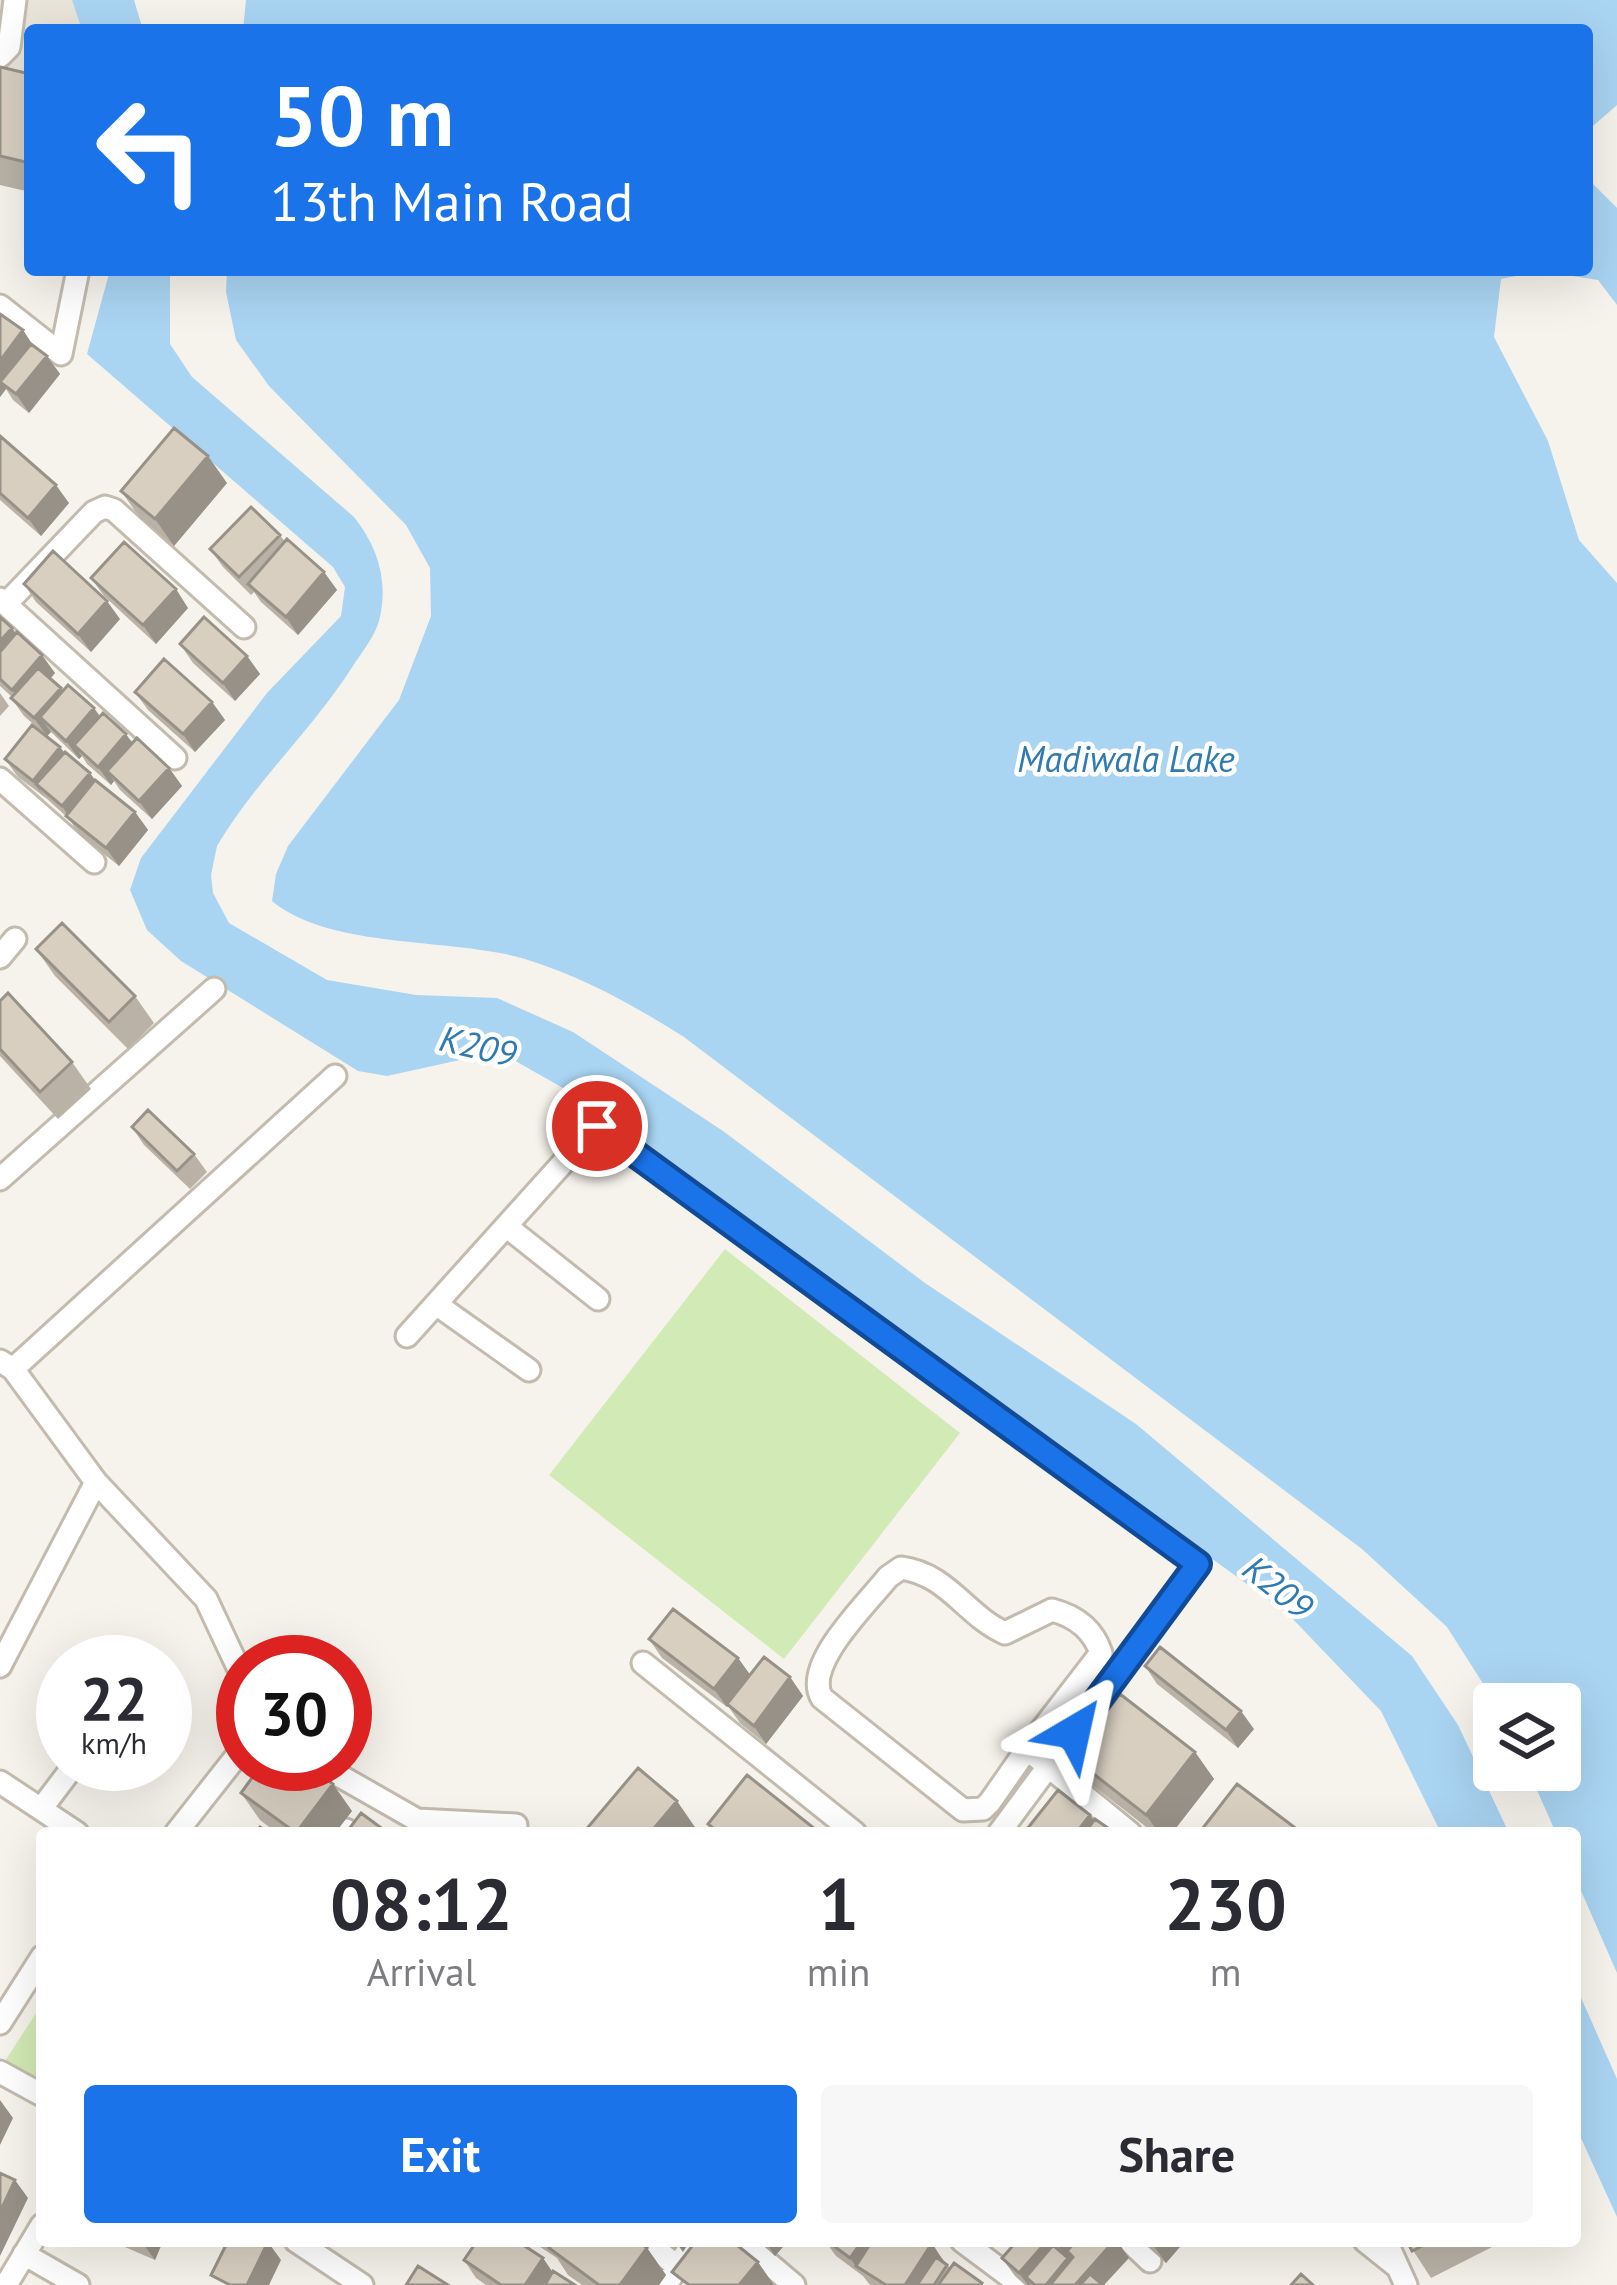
<!DOCTYPE html>
<style>
body{margin:0;font-family:"PT Sans",sans-serif;background:#f7f7f7;color:#2b2b33;height:100vh;display:flex;flex-direction:column;font-size:45px;white-space:nowrap}
*{box-sizing:border-box;margin:0}
p{font-size:39px;color:#7c7c81}
.icon{flex:none;width:66px;height:66px;fill:none;stroke:currentColor;stroke-width:2;stroke-linecap:round;stroke-linejoin:round}
.map{position:relative;flex:1;overflow:hidden}
.panel{position:absolute;left:36px;top:1827px;width:1545px;height:420px;display:flex;flex-direction:column;background:#fff;border-radius:12px;box-shadow:0 12px 48px #0002}
.panel>*{flex:none}
.hud{position:absolute;left:24px;top:24px;width:1569px;height:252px;border-radius:12px;box-shadow:0 12px 48px #0002;background:#1a73e8;color:#fff;overflow:hidden}
.tools{position:absolute;left:1473px;top:1683px;display:grid;gap:24px}
.tools a{display:grid;place-items:center;width:108px;height:108px;border-radius:12px;background:#fff;box-shadow:0 12px 48px #0002;font-size:60px}
.speed{position:absolute;left:36px;top:1635px;display:flex;gap:24px;font-size:60px;font-weight:700;text-align:center}
.speed>*{display:grid;place-content:center;width:156px;height:156px;border-radius:50%;background:#fff;box-shadow:0 12px 48px #0002;line-height:1}
.speed small{font-size:30px;font-weight:400}
.speed .limit{border:18px solid #d22;background:#fff;color:#111}
.pin{position:absolute;display:grid;place-items:center;width:102px;height:102px;color:#fff;margin:-51px;border:6px solid #fff;border-radius:50%;box-shadow:0 3px 12px #0007}
.me{position:absolute;width:132px;margin:-66px;rotate:36deg;stroke-linejoin:round;filter:drop-shadow(0 0 9px #0008)}
.turn{display:flex;align-items:center;gap:42px;height:252px;padding:0 48px;font-size:54px}
.turn .icon{width:156px;height:156px;stroke-width:2.5}
.turn b{display:block;font-size:84px;line-height:102px}
.eta{display:flex;justify-content:space-evenly;align-items:center;height:204px;text-align:center}
.eta b{font-size:72px;font-weight:700;line-height:84px}
.primary-button{display:flex;gap:24px;margin-top:auto;padding:24px 48px}
.primary-button a{flex:1;height:138px;border-radius:12px;background:#1a73e8;color:#fff;font-size:48px;font-weight:700;line-height:138px;text-align:center}
.primary-button a+a{background:#f7f7f7;color:#2b2b33}
.map>svg:first-child{display:block}
</style>
<div class="map">
<svg width="1617" height="2285" viewBox="0 0 1617 2285">
<rect width="100%" height="100%" fill="#f6f3ec"/>
<path fill="#eae5da" d="M0,0H72L82,30H30V88L0,81Z"/>
<path fill="#d2eab5" d="M725,1249L960,1433L784,1659L549,1475Z
M42,2004V2087L3,2064Z"/>
<path fill="#a9d4f2" d="M72,0H134L143,30H82Z
M246,0H1617V105L1593,126L1590,181L1617,208V305L1598,280L1540,271L1501,279L1494,337L1548,441L1579,540L1617,583V1973L1575,1877V1833H1556L1528,1770H1560V1704H1496L1447,1627L1362,1549L684,1037C633,1005 584,977 525,959C451,937 331,950 272,901L276,874L288,846L399,700L431,616L430,568L406,525L269,386L236,340L226,292L227,270H1587V30H243Z
M110,270H170V344L192,377L354,517C378,547 389,582 379,621C374,638 361,653 351,669C311,731 254,783 217,846L211,875L213,893L229,923L327,980L416,995L497,998L573,1032L723,1131L925,1283L1136,1424L1412,1656L1458,1725L1509,1833H1441L1381,1711L1288,1614L570,1092L512,1059L469,1058L387,1076L358,1071L181,961L147,930L130,890L141,858L267,693L341,616L345,587L333,567L87,354Z
M1575,1984L1617,2079V2217L1575,2125Z"/>
<g fill="none" stroke-linecap="round" stroke-linejoin="round">
<g stroke="#c2bbae" stroke-width="27">
<path id="minor" d="M0,56L9,47L15,0
M0,306L61,354L78,270
M0,599L175,758
M6,604L94,512L105,507L114,510L244,627
M0,779L94,862
M0,957L15,939
M0,1179L214,989
M506,1226L598,1299
M436,1304L529,1370
M407,1336L597,1125L1198,1564L999,1833
M0,1361L13,1369L96,1482L206,1599L243,1678
M13,1369L335,1076
M643,1663L855,1833
M0,1666L96,1482
M1027,1749L1101,1653C1093,1629 1075,1616 1052,1610L1005,1633C966,1616 948,1574 901,1568L888,1577C867,1604 802,1665 822,1698L963,1810L983,1809L990,1802L1027,1749L1130,1833
M319,1764L417,1820L516,1825
M0,1782L77,1833
M41,1809L75,1764
M176,1833L239,1753
M344,1833L346,1830
M0,2023L42,1957
M0,2072L42,2095
M296,2241L362,2285
M645,2241L678,2267
M742,2241L794,2285
M962,2241L1021,2285
M1129,2241L1150,2261
M1365,2241L1395,2265
M1386,2241L1406,2285
M24,2254L78,2285
M6,2285L42,2225
M666,2285L694,2241"/>
</g>
<use href="#minor" stroke="#fff" stroke-width="21"/>
</g>
<path fill="#bab2a6" d="M0,67L30,74V192L0,185Z
M0,314L23,330L33,345L47,356L60,374L29,413L13,400L6,389L0,397Z
M0,436L69,503L41,536L0,500Z
M227,483L174,546L140,518L121,491Z
M280,535L285,542L324,572L337,590L298,635L261,602L254,592L251,595L223,567L210,549Z
M91,578L188,608L156,644L104,596Z
M24,584L120,619L91,652L36,602Z
M0,617L55,673L50,679L63,691L169,768L182,786L152,819L120,790L114,781L111,785L87,764L82,756L79,759L51,732L47,736L24,716L11,698L12,697L0,686Z
M180,644L247,656L260,674L235,701L193,663Z
M135,692L212,702L225,720L195,752L148,710Z
M0,693L9,706L0,716Z
M60,747L64,752L90,773L95,780L135,812L148,830L119,866L79,834L69,819L46,798L18,777L5,759Z
M36,949L135,996L154,1023L128,1049L55,976Z
M0,1001L72,1062L91,1089L58,1119L0,1056Z
M132,1127L194,1154L207,1172L190,1189L144,1145Z
M649,1639L738,1658L750,1675L790,1677L803,1696L766,1744L740,1723L728,1706L727,1707L662,1658Z
M1145,1666L1254,1729L1238,1748L1157,1684Z
M1195,1752L1214,1779L1172,1833H1154L1091,1784L1072,1757Z
M241,1793L352,1811L335,1833H277L260,1820Z
M115,2241H163L155,2260L118,2244Z
M531,2241H638L647,2248L666,2275L659,2285H582L568,2275L557,2258Z
M758,2241H788L775,2256Z
M825,2241H928L950,2268L983,2285H870L863,2276L836,2256Z
M1017,2241H1117L1129,2258L1075,2285H1025L1015,2276L1002,2258Z
M1141,2241H1185L1166,2263Z
M1407,2241H1494L1496,2245L1431,2278Z
M464,2260L553,2272L575,2285H486L476,2278Z"/>
<path fill="#979187" d="M23,330L35,349L0,382L6,389L0,397V361Z
M47,356L60,374L29,413L16,394Z
M208,456L227,483L174,546L155,519Z
M56,485L69,503L41,536L28,518Z
M324,572L337,590L298,635L286,617Z
M176,589L188,608L156,644L143,625Z
M107,601L120,619L91,652L78,634Z
M12,628L25,646L0,674V641Z
M42,655L55,673L25,708L12,690Z
M247,656L260,674L235,701L223,683Z
M61,688L73,706L40,717L51,732L47,736L34,718Z
M212,702L225,720L195,752L183,734Z
M94,708L107,726L74,745L82,756L79,759L66,741Z
M126,734L139,753L107,771L114,781L111,785L98,767Z
M60,747L73,765L36,784L45,799L33,781Z
M169,768L182,786L152,819L139,801Z
M90,773L103,792L71,820L62,806Z
M135,812L148,830L119,866L106,848Z
M738,1658L751,1676L727,1707L714,1689Z
M790,1677L803,1696L766,1744L754,1726Z
M1241,1711L1254,1729L1238,1748L1226,1730Z
M1195,1752L1214,1779L1172,1833H1159L1146,1815Z
M333,1784L352,1811L335,1833H296Z
M677,1801L699,1833H650Z
M1090,1815L1102,1833H1076Z
M0,2100L13,2118L0,2145Z
M15,2180L28,2198L0,2256V2212Z
M143,2241H163L155,2260L142,2242Z
M675,2241H690L683,2252Z
M765,2241H788L775,2256Z
M862,2241H889L856,2266L863,2276L850,2258Z
M1047,2241H1052L1062,2256L1026,2277L1031,2285H1028L1019,2273Z
M1063,2241H1093L1067,2251L1074,2262V2285H1046L1067,2259L1058,2246Z
M1114,2241H1117L1129,2258L1104,2285H1075Z
M1157,2241H1185L1166,2263L1153,2245Z
M268,2242L281,2260L269,2285H247Z
M932,2243L944,2262L930,2285H905Z
M647,2248L666,2275L659,2285H620Z
M543,2258L556,2277L550,2285H525Z
M758,2262L774,2285H739Z"/>
<path fill="#d8cfc1" stroke="#979187" stroke-width="3" d="M0,67L30,74V163L0,156Z
M0,314L23,330L0,361Z
M31,344L47,356L16,394L0,382Z
M174,428L208,456L155,519L121,491Z
M0,436L56,485L28,518L0,493Z
M251,507L280,535L239,577L210,549Z
M287,539L324,572L286,617L248,584Z
M124,542L176,589L143,625L91,578Z
M53,551L107,601L78,634L24,584Z
M0,617L12,628L0,641Z
M204,617L247,656L223,683L180,644Z
M17,632L42,655L12,690L0,679V652Z
M164,659L212,702L183,734L135,692Z
M38,668L61,688L34,718L11,698Z
M68,685L94,708L66,741L40,717Z
M103,713L126,734L98,767L74,745Z
M32,725L60,747L33,781L5,759Z
M137,738L169,768L139,801L107,771Z
M65,752L90,773L62,806L36,784Z
M95,780L135,812L106,848L66,816Z
M62,923L135,996L109,1022L36,949Z
M8,993L72,1062L40,1092L0,1049V1001Z
M148,1110L194,1154L177,1171L132,1127Z
M673,1609L738,1658L714,1689L649,1639Z
M1160,1647L1241,1711L1226,1730L1145,1666Z
M764,1657L790,1677L754,1726L727,1704Z
M1120,1694L1195,1752L1146,1815L1072,1757Z
M262,1764H306L333,1784L296,1833L241,1793Z
M638,1768L677,1801L650,1833H586L584,1832Z
M747,1775L820,1833H719L708,1824Z
M1237,1784L1302,1833H1199Z
M1058,1790L1090,1815L1076,1833H1032L1027,1829Z
M361,1813L388,1833H346Z
M1095,1819L1115,1833H1085Z
M260,1827L271,1833H256Z
M0,2173L15,2180L0,2212Z
M228,2241L268,2242L247,2285H230L211,2275Z
M477,2241H517L543,2258L525,2285H501L464,2260Z
M554,2241H638L647,2248L620,2285H599L549,2248Z
M696,2241H732L758,2262L739,2285H689L672,2272Z
M827,2241H862L850,2258Z
M872,2241H928L932,2243L905,2285H886L856,2266Z
M1017,2241H1047L1019,2273L1002,2258Z
M1076,2241H1114L1075,2285H1050L1073,2257L1067,2251Z
M1407,2241H1432L1412,2251Z
M1053,2245L1068,2258L1046,2285H1035L1026,2277Z
M936,2257L947,2265L934,2285H917Z
M954,2263L982,2283L981,2285H938Z
M418,2266L448,2285H406Z
M553,2271L575,2285H545Z
M1090,2274L1103,2285H1080Z
M1301,2274L1313,2285H1291Z"/>
<g fill="none" stroke-linecap="round" stroke-linejoin="round">
<g stroke="#114b97" stroke-width="30">
<path id="route" d="M597,1126L1198,1564L1074,1732"/>
</g>
<use href="#route" stroke="#1a73e8" stroke-width="21"/>
</g>
<g text-anchor="middle" stroke-width="9" stroke-linejoin="round" paint-order="stroke">
<g font-size="36" font-style="italic" fill="#2e7ab2" stroke="#fff">
<text x="1126" y="772">Madiwala Lake</text>
<text transform="translate(478 1046) rotate(13)" y="13">K209</text>
<text transform="translate(1278 1587) rotate(39)" y="13">K209</text>
</g>
</g>
</svg>
<div class="tools">
<a><svg class="icon" aria-label="layers" viewBox="0 0 24 24"><path d="M12 4l9 5-9 5-9-5zM3 14l9 5 9-5"/></svg></a>
</div>
<div class="speed"><div>22<small>km/h</small></div><div class="limit">30</div></div>
<div class="pin" style="left:597px;top:1126px;background:#d93025"><svg class="icon" aria-label="arrive" viewBox="0 0 24 24"><path d="M6 21V4h12l-3 4 3 4H6"/></svg></div>
<svg class="me" style="left:1074px;top:1732px" viewBox="-20 -20 40 40"><path d="M0-17L14 15 0 8-14 15z" fill="#1a73e8" stroke="#fff" stroke-width="4"/></svg>
<div class="hud">
<div class="turn"><svg class="icon" aria-label="left" viewBox="0 0 24 24"><path d="M17 20v-9H6M10 6l-5 5 5 5"/></svg><div><b>50 m</b>13th Main Road</div></div>
</div>
<section class="panel">
<div class="eta">
<div><b>08:12</b><p>Arrival</p></div>
<div><b>1</b><p>min</p></div>
<div><b>230</b><p>m</p></div>
</div>
<div class="primary-button"><a>Exit</a><a>Share</a></div>
</section>
</div>
